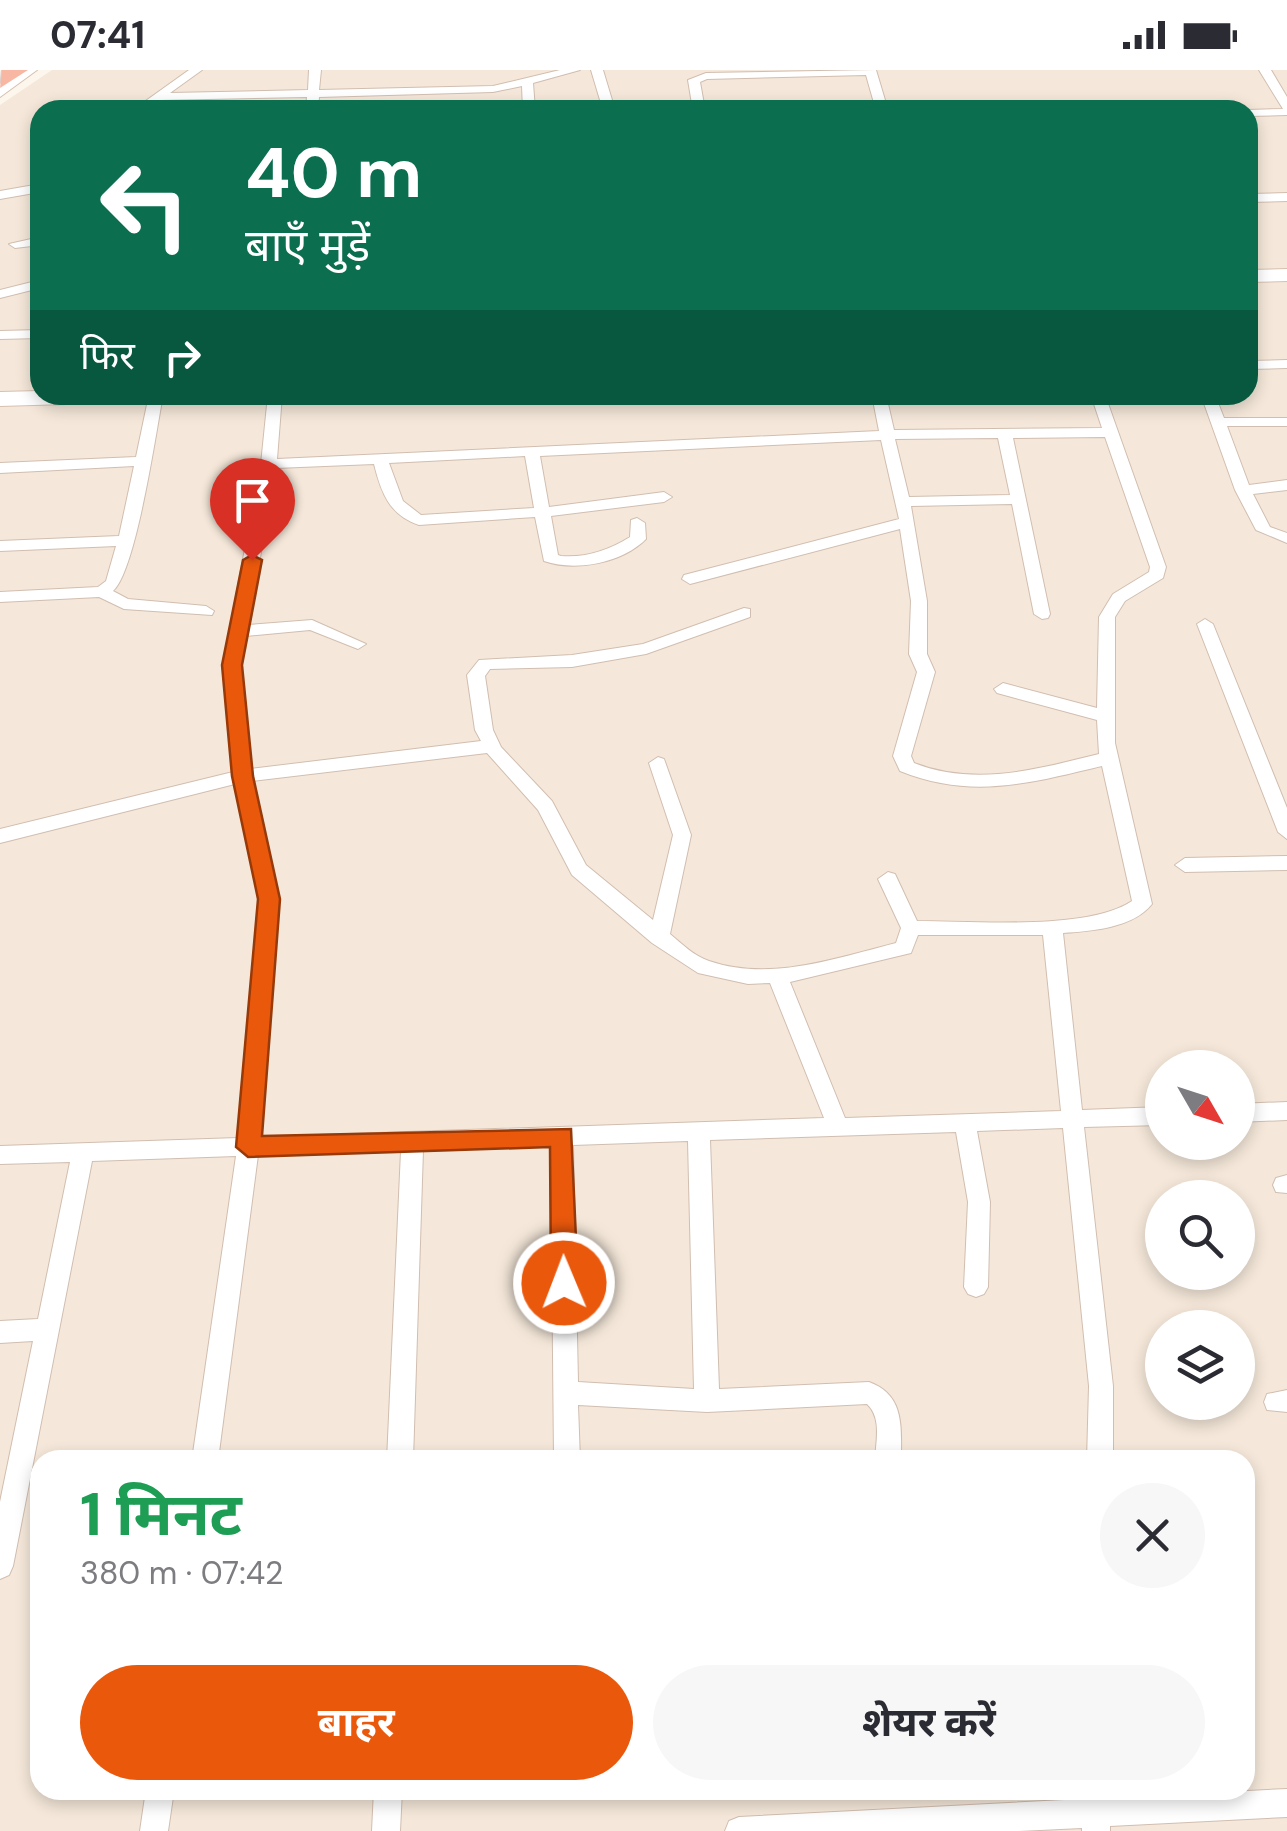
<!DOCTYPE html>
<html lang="hi">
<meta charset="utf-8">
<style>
body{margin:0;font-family:"DM Sans","Noto Sans Devanagari",sans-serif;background:#f7f7f7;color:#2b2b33;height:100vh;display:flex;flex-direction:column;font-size:38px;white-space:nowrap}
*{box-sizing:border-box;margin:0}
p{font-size:32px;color:#7c7c81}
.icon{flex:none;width:55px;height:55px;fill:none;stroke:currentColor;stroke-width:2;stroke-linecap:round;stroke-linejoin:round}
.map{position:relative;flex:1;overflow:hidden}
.sheet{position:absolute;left:30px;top:1380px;width:1225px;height:350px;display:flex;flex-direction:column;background:#fff;border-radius:30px;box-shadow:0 5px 15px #0003}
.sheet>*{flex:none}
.guide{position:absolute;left:30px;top:30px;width:1228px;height:305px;border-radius:30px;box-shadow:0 5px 15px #0003;background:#0b6e4f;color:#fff;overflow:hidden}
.needle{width:65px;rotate:129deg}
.tools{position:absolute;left:1145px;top:980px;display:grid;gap:20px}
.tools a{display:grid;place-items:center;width:110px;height:110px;border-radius:50%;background:#fff;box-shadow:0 5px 15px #0003;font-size:50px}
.pin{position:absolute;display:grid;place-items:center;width:85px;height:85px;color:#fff;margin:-102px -42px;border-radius:50% 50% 50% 0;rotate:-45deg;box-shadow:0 0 10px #0007}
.pin .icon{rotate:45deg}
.me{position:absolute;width:110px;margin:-55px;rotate:359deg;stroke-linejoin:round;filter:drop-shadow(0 0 8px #0008)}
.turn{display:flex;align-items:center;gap:35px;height:210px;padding:0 50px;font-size:45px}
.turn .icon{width:130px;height:130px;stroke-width:2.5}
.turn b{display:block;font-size:70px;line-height:85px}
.then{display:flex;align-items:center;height:95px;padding:0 50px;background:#0003;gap:20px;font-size:38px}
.round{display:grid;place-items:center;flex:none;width:105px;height:105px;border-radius:52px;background:#f7f7f7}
.overview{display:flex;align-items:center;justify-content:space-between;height:170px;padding:0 50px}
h1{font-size:60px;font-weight:700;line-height:75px;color:#1e9e55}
.button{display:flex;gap:20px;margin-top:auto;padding:20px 50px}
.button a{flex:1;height:115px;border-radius:60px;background:#ea580c;color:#fff;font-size:40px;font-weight:700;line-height:115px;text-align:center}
.button a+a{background:#f7f7f7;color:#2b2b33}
.status{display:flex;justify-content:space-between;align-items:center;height:70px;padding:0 50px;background:#fff;direction:ltr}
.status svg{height:28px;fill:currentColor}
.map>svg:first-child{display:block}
</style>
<div class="status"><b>07:41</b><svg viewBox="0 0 49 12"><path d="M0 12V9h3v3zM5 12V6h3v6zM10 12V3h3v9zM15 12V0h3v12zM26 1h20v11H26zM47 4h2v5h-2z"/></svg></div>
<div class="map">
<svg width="1287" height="1761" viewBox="0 0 1287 1761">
<rect width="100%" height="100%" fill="#fdf6ec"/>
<path fill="#f5e8da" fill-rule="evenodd" d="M52,0H1287V1761H0V35ZM40,40H1248V325H40ZM1162,998H1238V1072H1162ZM1162,1128H1238V1202H1162ZM1162,1258H1238V1332H1162ZM40,1390H1245V1720H40Z"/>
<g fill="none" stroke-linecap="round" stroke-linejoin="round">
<g stroke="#d1beb0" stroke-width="2">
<path id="street" d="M189,0H202L170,23L308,20L309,0H321L319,20L493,16L560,0H580L533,13L535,40H523L522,16L493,22L319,27L318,40H306L307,27L160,30L147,40H133Z
M591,0H603L615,40H603Z
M876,0L888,40H876L866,5L707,9L700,12L705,40H693L688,10L706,3Z
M1259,0H1271L1287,27V45L1248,46V40L1283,39Z
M40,114V122L0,129V121Z
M1287,123V131L1248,132V124Z
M40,167V175L15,178L9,174Z
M40,210V218L0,228V220Z
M40,260V268L0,269V261Z
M1287,290V298L1248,299V291Z
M149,325H163C156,362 136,501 113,521L128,529L206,536L214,541L212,545L124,539L99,527L0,532V522L98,517L106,511L116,476L0,481V471L119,466L134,396L0,403V393L136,387Z
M268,325H282L277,389L879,361L872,325H886L894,360L1102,358L1091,325H1105L1166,497L1163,508L1125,531L1115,547V673L1152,834C1133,858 1092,861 1063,863L1082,1040L1162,1037V1055L1084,1057L1113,1316V1390H1087L1089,1316L1063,1058L977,1061L990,1132L988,1217L984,1224L976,1227L968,1224L964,1217L968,1132L956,1062L710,1070L719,1319L869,1312C905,1325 901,1357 901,1390H875C876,1371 882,1348 867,1334L707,1342L578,1335L580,1390H554L551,1076L423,1080L413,1390H387L401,1081L258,1085L218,1390H192L236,1086L92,1091L13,1496L9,1505L0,1509V1432L33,1271L0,1273V1251L38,1249L70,1092L0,1094V1076L238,1068L259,829L235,714L0,773V759L233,702L223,595L261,394ZM1105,367L1150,497L1149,502L1113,524L1099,547L1097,638L1003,613L994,619L997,623L1097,650L1099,684C1038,699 975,717 914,693L911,686L935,602L927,584V531L911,436L1012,434L1034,544L1042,549L1048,548L1050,544L1013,368ZM998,368L1010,425L909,427L895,369ZM881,370L899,449L684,505L682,509L690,514L900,459L911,531L909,584L917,602L893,686L900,701C972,730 1030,713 1102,696L1132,831C1087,861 972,851 917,851L895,804L888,802L878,809L901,858L896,873C837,888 770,912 709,891C694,886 682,874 670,864L691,765L664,689L658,687L649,693L673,765L653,850L586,795L552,731L501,677L493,660L485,606L490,599L572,597L646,584L750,547V539L744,538L643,574L572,585L479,590L467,605L475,660L481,671L250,699L241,595L246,566L310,560L358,579L366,574L312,550L248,555L276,398L374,394C381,422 389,445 419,455L535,447L544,491C576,502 622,493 646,469L645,453L637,448L631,450L630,467C609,480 586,488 561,486L558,485L551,446L664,432L672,427L664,422L549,437L540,386ZM525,386L534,438L421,445L403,431L389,393ZM487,683L538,740L572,805L652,873L698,903L748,914L770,913L824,1048L260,1067L279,829L252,711ZM918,865H1043L1061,1041L845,1048L790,912L911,883ZM688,1071L694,1319L578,1312L573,1075Z
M1201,325H1215L1224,348H1287V356H1227L1249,415L1287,410V420L1253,424L1270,457L1287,463V473L1256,460L1235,420Z
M1205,549L1213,554L1287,738V769L1278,762L1197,554Z
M1287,786V800L1185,802L1175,795L1185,788Z
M1287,1032V1050L1238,1052V1034Z
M1287,1105V1123L1276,1122L1273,1115L1276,1108Z
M1287,1320V1342L1267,1340L1264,1332L1267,1324Z
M1287,1719V1747L1110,1756V1761H1082V1758L1019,1761H725L729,1751L739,1747L1083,1729V1720H1111V1728Z
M146,1720H174L168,1761H140Z
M374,1720H402L400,1761H372Z"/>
</g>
<g stroke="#d6c0b0" stroke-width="2">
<path id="secondary" d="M18,0H37L0,27V14Z
M1287,199V211L1248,212V200Z
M40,321V325H145L134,332L0,336V322Z"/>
</g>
<g stroke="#dad1cd" stroke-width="2">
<path id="highway" d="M28,0L0,18L2,0Z"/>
</g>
<use href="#street" fill="#fff" fill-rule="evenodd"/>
<use href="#secondary" fill="#fff" fill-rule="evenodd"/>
<use href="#highway" fill="#f7b7a3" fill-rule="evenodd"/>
</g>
<path fill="#ea580c" stroke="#983908" stroke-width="2.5" d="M252,485L262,490L242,595L253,706L280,829L262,1066L571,1059L578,1213L574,1221L564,1225L555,1221L551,1213L550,1077L248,1087L236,1077L258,829L232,706L222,595L243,490Z"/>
</svg>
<div class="tools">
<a><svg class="needle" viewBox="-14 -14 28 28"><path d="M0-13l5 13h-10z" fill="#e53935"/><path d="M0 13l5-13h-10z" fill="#7c7c81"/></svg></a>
<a><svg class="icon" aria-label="search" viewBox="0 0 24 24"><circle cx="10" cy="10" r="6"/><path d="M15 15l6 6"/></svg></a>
<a><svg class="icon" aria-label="layers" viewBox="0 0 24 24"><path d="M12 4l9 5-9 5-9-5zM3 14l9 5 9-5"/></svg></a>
</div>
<div class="pin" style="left:252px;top:490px;background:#d93025"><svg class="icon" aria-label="arrive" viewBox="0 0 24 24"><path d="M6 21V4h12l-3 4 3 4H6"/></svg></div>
<svg class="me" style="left:564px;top:1213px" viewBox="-20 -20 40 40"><circle r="17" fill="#ea580c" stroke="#fff" stroke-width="3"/><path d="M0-11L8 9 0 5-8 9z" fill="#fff"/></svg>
<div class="guide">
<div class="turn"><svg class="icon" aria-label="left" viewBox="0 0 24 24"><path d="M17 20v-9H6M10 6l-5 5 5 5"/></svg><div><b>40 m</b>बाएँ मुड़ें</div></div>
<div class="then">फिर<svg class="icon" aria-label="right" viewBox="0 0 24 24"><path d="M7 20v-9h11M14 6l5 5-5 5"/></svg></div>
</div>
<section class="sheet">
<div class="overview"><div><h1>1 मिनट</h1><p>380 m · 07:42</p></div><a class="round"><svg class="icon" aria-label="close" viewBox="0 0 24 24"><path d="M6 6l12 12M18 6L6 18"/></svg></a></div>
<div class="button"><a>बाहर</a><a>शेयर करें</a></div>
</section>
</div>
